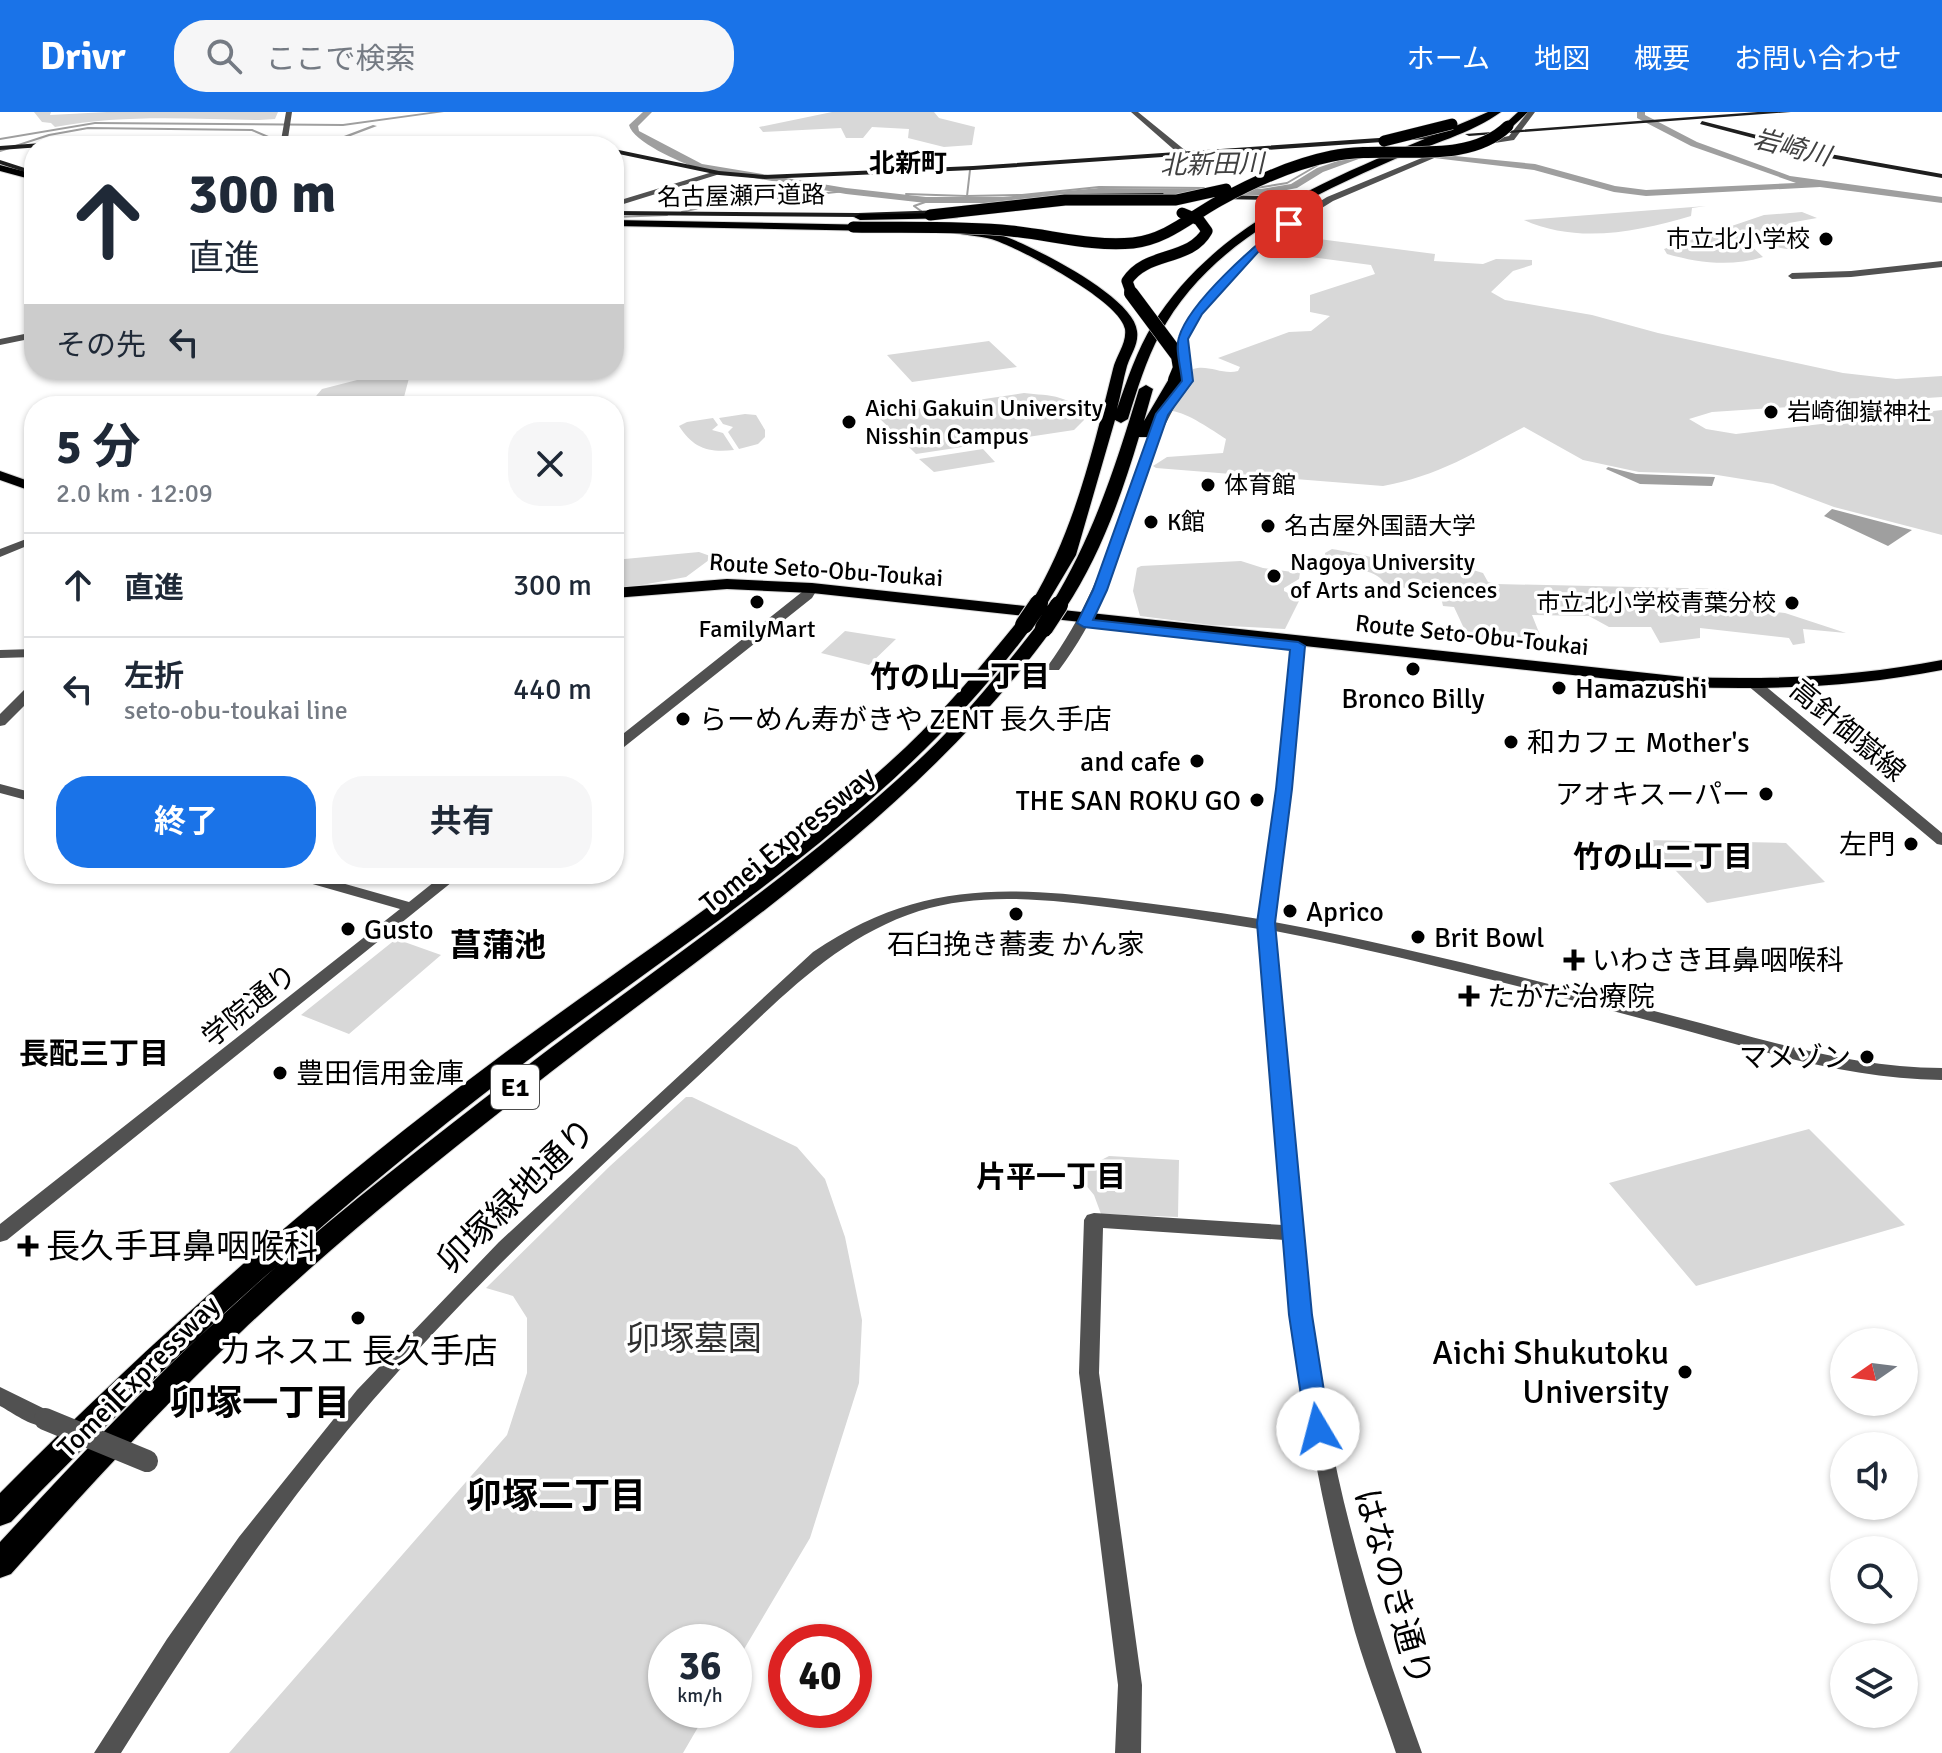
<!DOCTYPE html>
<html lang="ja">
<meta charset="utf-8">
<style>
body{margin:0;font-family:Signika,"Noto Sans JP",sans-serif;background:#f6f6f7;color:#1f2937;height:100vh;display:flex;flex-direction:column;font-size:30px;white-space:nowrap}
*{box-sizing:border-box;margin:0}
p{font-size:26px;color:#747a83}
.icon{flex:none;width:44px;height:44px;fill:none;stroke:currentColor;stroke-width:2;stroke-linecap:round;stroke-linejoin:round}
.map{position:relative;flex:1;overflow:hidden}
.details{position:absolute;left:24px;top:284px;width:600px;height:488px;display:flex;flex-direction:column;background:#fff;border-radius:32px;box-shadow:0 2px 6px #0004}
.details>*{flex:none}
.guide{position:absolute;left:24px;top:24px;width:600px;height:244px;border-radius:32px;box-shadow:0 2px 6px #0004;background:#fff;color:#1f2937;overflow:hidden}
.needle{width:52px;rotate:256deg}
.tools{position:absolute;left:1830px;top:1216px;display:grid;gap:16px}
.tools a{display:grid;place-items:center;width:88px;height:88px;border-radius:50%;background:#fff;box-shadow:0 2px 6px #0004;font-size:40px}
.speed{position:absolute;left:648px;top:1512px;display:flex;gap:16px;font-size:40px;font-weight:700;text-align:center}
.speed>*{display:grid;place-content:center;width:104px;height:104px;border-radius:50%;background:#fff;box-shadow:0 2px 6px #0004;line-height:1}
.speed small{font-size:20px;font-weight:400}
.speed .limit{border:12px solid #d22;background:#fff;color:#111}
.pin{position:absolute;display:grid;place-items:center;width:68px;height:68px;color:#fff;margin:-34px;border-radius:16px;box-shadow:0 4px 12px #0006}
.me{position:absolute;width:88px;margin:-44px;rotate:352deg;stroke-linejoin:round;filter:drop-shadow(0 0 6px #0008)}
.turn{display:flex;align-items:center;gap:28px;height:168px;padding:0 32px;font-size:36px}
.turn .icon{width:104px;height:104px;stroke-width:2.5}
.turn b{display:block;font-size:56px;line-height:68px}
.then{display:flex;align-items:center;height:76px;padding:0 32px;background:#0003;gap:16px;font-size:30px}
.round{display:grid;place-items:center;flex:none;width:84px;height:84px;border-radius:32px;background:#f6f6f7}
.headline{display:flex;align-items:center;justify-content:space-between;height:136px;padding:0 32px}
h1{font-size:48px;font-weight:700;line-height:60px}
.action{display:flex;gap:16px;margin-top:auto;padding:16px 32px}
.action a{flex:1;height:92px;border-radius:32px;background:#1a73e8;color:#fff;font-size:32px;font-weight:700;line-height:92px;text-align:center}
.action a+a{background:#f6f6f7;color:#1f2937}
ul{padding:0;list-style:none}
li{display:flex;align-items:center;gap:24px;height:104px;padding:0 32px;border-top:2px solid #e0e1e3}
li div{flex:1}
li b{display:block;font-size:30px}
li em{font-style:normal}
header{display:flex;align-items:center;gap:48px;box-sizing:border-box;height:112px;padding:0 40px;background:#1a73e8;color:#fff}
header strong{font-size:38px}
nav{display:flex;gap:44px;margin-inline-start:auto;font-size:28px}
.search{width:560px;height:72px;background:#f6f6f7;display:flex;align-items:center;gap:20px;box-sizing:border-box;padding:0 28px;border-radius:32px;color:#747a83;font-size:30px}
.map>svg:first-child{display:block}
</style>
<header>
<strong>Drivr</strong>
<div class="search"><svg class="icon" aria-label="search" viewBox="0 0 24 24"><circle cx="10" cy="10" r="6"/><path d="M15 15l6 6"/></svg>ここで検索</div>
<nav><a>ホーム</a><a>地図</a><a>概要</a><a>お問い合わせ</a></nav>
</header>
<div class="map">
<svg width="1942" height="1641" viewBox="0 0 1942 1641">
<rect width="100%" height="100%" fill="#fff"/>
<path fill="#d8d8d8" d="M34,0H51L50,3L107,0H278L275,7L259,8C191,7 122,2 55,15L51,11L42,10Z
M832,0H934L939,6L975,15L972,33L944,35L908,26L909,17L872,15L863,26H846L841,16L763,20L759,15Z
M1706,94L1692,96L1691,104C1637,120 1577,132 1524,108Z
M1802,100L1817,106L1789,111L1781,116V125L1797,136C1780,141 1765,126 1749,132L1763,145C1731,155 1699,151 1667,142L1664,137L1764,103Z
M1311,126L1435,142L1434,149L1483,152L1496,147L1532,148V153L1513,159L1491,180L1505,188L1592,203L1658,221L1843,261L1896,267L1942,264V285L1712,300L1689,307L1706,317L1736,322L1942,298V423L1834,395L1773,372L1711,362L1639,360L1583,348L1524,315C1478,339 1436,365 1383,374L1156,356L1153,354L1167,345L1223,341L1226,327C1212,318 1188,301 1172,299L1193,271V257C1208,252 1222,263 1238,259L1240,255L1218,246L1289,220L1311,219L1330,204L1310,200V183L1375,162L1371,153L1288,142Z
M989,229L1017,255L912,270L887,243Z
M369,265L409,266L403,289L433,293L478,290L473,294H241L311,290L322,277Z
M1024,281C1050,284 1074,282 1084,308L1074,318L916,342L876,303Z
M745,302L756,303L765,318V325L758,332L739,337L728,320L733,315L723,312L719,306Z
M713,306L718,313L712,318L723,321L734,338C708,341 693,336 679,314L687,310Z
M983,337L995,350L934,360L919,347Z
M1332,437C1342,438 1427,457 1434,461V455L1453,452L1483,461L1488,470L1496,472L1728,477L1741,497L1785,501L1846,521L1803,517L1805,531L1793,533L1789,526L1700,516V526L1660,531L1651,515H1609L1589,504L1532,503L1542,528L1468,525L1454,495L1443,494L1439,477L1387,475C1377,455 1354,458 1333,457L1325,447V441Z
M699,440L713,445L686,465L614,478V448Z
M1241,449L1263,456L1300,461L1299,467L1284,476V479L1300,487L1285,517L1211,513L1140,504L1133,479L1137,456L1141,454Z
M845,519L896,527L869,553L821,541Z
M1646,728L1786,731L1825,770L1707,791Z
M396,827L441,843L349,922L301,903Z
M686,985H692L797,1035L825,1067L845,1125L862,1208L859,1271L810,1426L734,1554V1530H666V1598H708L683,1641H229L507,1323L527,1261V1206L513,1184L486,1176L610,1054Z
M1809,1017L1905,1113L1696,1174L1609,1071Z
M1109,1044L1179,1048L1178,1105L1101,1102L1094,1083L1076,1061Z"/>
<path fill="#9f9f9f" d="M1608,355L1636,362L1715,365L1712,374L1640,372L1606,357Z
M1832,397L1912,418L1888,434L1824,404Z"/>
<g fill="none" stroke-linecap="round" stroke-linejoin="round">
<path stroke="#9f9f9f" stroke-width="2" d="M0,39L49,23L88,16L252,18L273,27H338L344,34
M970,58L967,84L1022,83L1099,75L1204,76
M1256,76L1287,71L1318,53
M906,82L966,84
M921,99L914,94L931,88
M682,100L712,93L846,79
M614,105L667,103"/>
<path fill="#9f9f9f" fill-rule="evenodd" d="M431,0H444L343,14L95,12L0,28V26L95,10L343,12Z
M373,13L377,14L340,28L336,27Z"/>
<path fill="#9f9f9f" fill-rule="evenodd" d="M643,0H652L638,14L639,19L702,52L846,76L926,85H1003L1099,76L1261,77L1291,72L1317,56L1367,39L1375,41L1323,60L1297,76L1261,83L1099,82L1003,91H926L846,82L697,56C680,50 633,30 629,13Z
M1637,0H1645V3L1697,30L1790,64L1942,85V91L1820,75L1646,84L1614,80L1534,58L1409,43L1414,40L1535,52L1615,74L1646,78L1796,71L1691,34L1637,6Z"/>
<g stroke="#dbdbdb" stroke-width="2">
<path id="primary" d="M0,359L34,371V380L0,368Z
M727,467L812,471L1684,565C1772,568 1855,565 1942,548V558C1855,575 1772,578 1684,575L812,481L727,477L614,486V476Z"/>
</g>
<g stroke="#dbdbdb" stroke-width="2">
<path id="motorway" d="M1488,0H1501C1472,21 1429,33 1395,47C1306,86 1208,132 1160,222C1146,248 1137,278 1128,307L1121,311L1115,308L1076,443L1045,495H1033L1031,491C1074,420 1093,338 1113,257C1116,244 1127,231 1125,217C1120,189 1024,139 997,129C984,124 969,124 955,121V117C969,115 990,119 1004,124C1034,135 1134,185 1137,219C1139,232 1131,242 1127,254C1123,268 1121,282 1117,297C1127,268 1137,238 1153,212C1227,94 1367,54 1488,0Z
M1518,0H1528L1511,16H1505V12Z
M0,53L34,62V68L0,59Z
M953,101L957,102V106L860,108L854,105L860,102Z
M614,108L877,113L883,116L877,119L614,114Z
M1170,265L1182,268L1148,325H1139C1121,385 1100,444 1065,497H1053L1051,493C1093,425 1116,353 1139,277L1146,273L1153,277L1144,309Z
M1024,508L1033,513C898,699 695,820 515,958C335,1095 168,1247 11,1410L0,1414V1381C155,1224 321,1078 498,946C635,844 781,752 906,635C947,596 982,553 1018,509Z
M1044,511L1053,516C914,708 711,833 528,978C429,1055 331,1134 241,1220C160,1297 85,1379 11,1462L0,1466V1430C71,1353 143,1277 220,1205C312,1120 411,1043 511,966C649,860 796,764 923,644C966,603 1002,558 1038,512Z"/>
</g>
<path fill="#515151" fill-rule="evenodd" d="M286,0H292L287,33L280,34Z
M1131,0H1138L1186,39V43H1180Z
M1528,0H1535L1514,28L1475,34L1471,32L1509,24Z
M1446,36L1453,38L1333,89L1277,124L1258,140L1202,201L1194,215L1188,227L1193,269L1176,292L1164,315C1132,398 1114,486 1059,558H1049L1047,555C1101,482 1121,398 1154,315L1166,292L1183,269L1178,227L1184,215L1195,198L1252,136L1271,120L1327,85Z
M716,59L723,61L614,95V90Z
M1942,149V155L1851,165L1792,167L1788,164L1792,161L1851,159Z
M34,220V226L0,233V227Z
M312,258H322L319,264L316,265L311,262Z
M34,424V431L0,445V437Z
M812,472L818,476L812,486L619,639L614,640V629Z
M1298,530L1304,534L1291,677L1274,810C1403,834 1530,867 1658,900C1753,924 1843,955 1942,956V968C1843,967 1753,936 1658,911C1531,877 1404,844 1275,819C1290,984 1299,1151 1328,1314C1348,1426 1384,1535 1422,1641H1396C1381,1595 1362,1549 1350,1502C1318,1378 1295,1254 1285,1128L1103,1116L1099,1261L1142,1573L1141,1641H1115L1118,1573L1079,1261L1084,1108L1087,1103L1094,1101L1283,1113L1259,817C1211,809 1163,802 1115,796C1051,788 983,779 919,799C828,828 764,904 696,966C584,1069 473,1173 373,1288C278,1398 198,1519 121,1641H94L167,1527L239,1425L357,1278L499,1130L813,840C913,772 997,773 1113,787C1162,793 1210,799 1259,807L1277,677L1292,534Z
M34,537V545L0,546V538Z
M1752,566L1757,567L1942,721V733L1937,732L1747,573L1745,570Z
M34,572V584L5,613L0,614V602L29,573Z
M0,672L34,681V690L0,681Z
M285,762H310L409,790L444,762H462L7,1128L0,1130V1112L400,797L288,765Z
M0,1275L53,1301L56,1307L53,1313C36,1319 15,1302 0,1294Z"/>
<path fill="#1e1e1e" fill-rule="evenodd" d="M1758,0H1791L1469,24L1465,22Z
M1702,9L1830,42L1942,62V66L1830,46L1700,12Z
M1437,22L1440,26L973,58L764,67L719,63L614,41V37L719,59L764,63L973,54Z
M139,24L260,30L389,32L393,34H257L139,28L0,38V34Z
M0,48L34,59V63L0,52Z
M1163,81L1166,85L1082,86L1078,84L1082,82Z
M1215,83L1276,84L1280,86L1276,88L1218,87Z
M944,98L947,102L858,105L614,103V99L858,101Z"/>
<use href="#primary" fill="#000" fill-rule="evenodd"/>
<use href="#motorway" fill="#000" fill-rule="evenodd"/>
<g stroke="#dbdbdb" stroke-width="12" stroke-linecap="butt">
<path id="motorway-bridge-far2" d="M1384,29L1452,12
M930,103L1065,88H1176L1226,77
M853,115C906,116 959,114 1011,119C1052,123 1092,135 1133,131C1167,127 1190,105 1219,89C1255,69 1293,52 1332,44C1388,32 1465,56 1508,14
M1132,183L1127,169C1146,139 1190,150 1207,119L1199,108L1182,101"/>
</g>
<g stroke="#dbdbdb" stroke-width="15" stroke-linecap="butt">
<path id="motorway-bridge-far1" d="M1131,181L1178,244L1180,256L1175,268"/>
</g>
<g stroke="#dbdbdb" stroke-width="20" stroke-linecap="butt">
<path id="motorway-bridge" d="M1024,513L1039,491
M1044,516L1059,493"/>
</g>
<path stroke="#515151" stroke-width="22" d="M45,1307L147,1349"/>
<use href="#motorway-bridge-far2" stroke="#000" stroke-width="11"/>
<use href="#motorway-bridge-far1" stroke="#000" stroke-width="14"/>
<use href="#motorway-bridge" stroke="#000" stroke-width="18"/>
</g>
<path fill="#1a73e8" stroke="#114b97" stroke-width="2" d="M1285,110L1293,112L1258,140L1202,202L1188,227L1193,269L1168,303L1107,478L1093,508L1298,530L1305,534L1292,677L1275,811L1312,1203L1330,1317L1326,1325L1318,1328L1309,1325L1306,1317L1289,1203L1257,811L1276,677L1290,538L1084,515L1077,511L1093,478L1156,302L1182,269C1181,256 1175,237 1179,225C1190,189 1255,133 1285,110Z"/>
<g fill="#000" stroke="#fff" stroke-width="3">
<circle cx="1826" cy="127" r="8"/>
<circle cx="1771" cy="300" r="8"/>
<circle cx="849" cy="310" r="8"/>
<circle cx="1208" cy="373" r="8"/>
<circle cx="1151" cy="410" r="8"/>
<circle cx="1268" cy="414" r="8"/>
<circle cx="1274" cy="464" r="8"/>
<circle cx="757" cy="490" r="8"/>
<circle cx="1792" cy="491" r="8"/>
<circle cx="1413" cy="557" r="8"/>
<circle cx="1559" cy="576" r="8"/>
<circle cx="683" cy="607" r="8"/>
<circle cx="1511" cy="630" r="8"/>
<circle cx="1197" cy="649" r="8"/>
<circle cx="1766" cy="682" r="8"/>
<circle cx="1257" cy="688" r="8"/>
<circle cx="1911" cy="732" r="8"/>
<circle cx="1290" cy="799" r="8"/>
<circle cx="1016" cy="802" r="8"/>
<circle cx="348" cy="817" r="8"/>
<circle cx="1418" cy="825" r="8"/>
<path d="M1570 836h8v8h8v8h-8v8h-8v-8h-8v-8h8z"/>
<path d="M1465 872h8v8h8v8h-8v8h-8v-8h-8v-8h8z"/>
<circle cx="1867" cy="945" r="8"/>
<circle cx="280" cy="961" r="8"/>
<path d="M24 1122h8v8h8v8h-8v8h-8v-8h-8v-8h8z"/>
<circle cx="358" cy="1206" r="8"/>
<circle cx="1685" cy="1260" r="8"/>
</g>
<g text-anchor="middle" stroke-width="7" stroke-linejoin="round" paint-order="stroke">
<g font-size="24" fill="#000" stroke="#fff">
<text transform="translate(741 84) rotate(-1)" y="8">名古屋瀬戸道路</text>
<text transform="translate(826 458) rotate(4)" y="8">Route Seto-Obu-Toukai</text>
<text transform="translate(1472 523) rotate(6)" y="8">Route Seto-Obu-Toukai</text>
</g>
<g font-size="24" fill="#000" stroke="#fff" text-anchor="start">
<text x="1810" y="135" text-anchor="end">市立北小学校</text>
<text x="865" y="304">Aichi Gakuin University<tspan x="865" dy="28">Nisshin Campus</tspan></text>
<text x="1787" y="308">岩崎御嶽神社</text>
<text x="1224" y="381">体育館</text>
<text x="1167" y="418">K館</text>
<text x="1284" y="422">名古屋外国語大学</text>
<text x="1290" y="458">Nagoya University<tspan x="1290" dy="28">of Arts and Sciences</tspan></text>
<text x="1776" y="499" text-anchor="end">市立北小学校青葉分校</text>
<text x="757" y="525" text-anchor="middle">FamilyMart</text>
</g>
<g font-size="26" font-style="italic" fill="#404040" stroke="#fff">
<text transform="translate(1792 35) rotate(14)" y="9">岩崎川</text>
<text transform="translate(1212 52) rotate(-1)" y="9">北新田川</text>
</g>
<g font-size="26" font-weight="bold" fill="#000" stroke="#fff">
<text x="908" y="60">北新町</text>
</g>
<rect fill="#fff" stroke="#4c4c4c" stroke-width="2" x="491" y="953" width="48" height="44" rx="6"/>
<g font-size="26" font-weight="bold" fill="#000">
<text x="515" y="984">E1</text>
</g>
<g font-size="28" fill="#000" stroke="#fff" text-anchor="start">
<text x="1575" y="586">Hamazushi</text>
<text x="1413" y="596" text-anchor="middle">Bronco Billy</text>
<text x="699" y="617">らーめん寿がきや ZENT 長久手店</text>
<text x="1527" y="640">和カフェ Mother's</text>
<text x="1181" y="659" text-anchor="end">and cafe</text>
<text x="1750" y="692" text-anchor="end">アオキスーパー</text>
<text x="1241" y="698" text-anchor="end">THE SAN ROKU GO</text>
<text x="1895" y="742" text-anchor="end">左門</text>
<text x="1306" y="809">Aprico</text>
<text x="364" y="827">Gusto</text>
<text x="1434" y="835">Brit Bowl</text>
<text x="1016" y="842" text-anchor="middle">石臼挽き蕎麦 かん家</text>
<text x="1592" y="858">いわさき耳鼻咽喉科</text>
<text x="1487" y="894">たかだ治療院</text>
<text x="1851" y="955" text-anchor="end">マメゾン</text>
<text x="296" y="971">豊田信用金庫</text>
</g>
<g font-size="28" fill="#000" stroke="#fff">
<text transform="translate(1848 618) rotate(40)" y="10">高針御嶽線</text>
<text transform="translate(787 727) rotate(-39)" y="10">Tomei Expressway</text>
<text transform="translate(249 893) rotate(-39)" y="10">学院通り</text>
<text transform="translate(138 1264) rotate(-45)" y="10">Tomei Expressway</text>
</g>
<g font-size="30" font-weight="bold" fill="#000" stroke="#fff">
<text x="960" y="575">竹の山一丁目</text>
<text x="1663" y="755">竹の山二丁目</text>
<text x="94" y="952">長配三丁目</text>
<text x="1051" y="1075">片平一丁目</text>
</g>
<g font-size="32" font-weight="bold" fill="#000" stroke="#fff">
<text x="498" y="844">菖蒲池</text>
</g>
<g font-size="34" fill="#000" stroke="#fff">
<text transform="translate(516 1083) rotate(-44)" y="12">卯塚緑地通り</text>
<text transform="translate(1394 1475) rotate(74)" y="12">はなのき通り</text>
</g>
<g font-size="34" fill="#000" stroke="#fff" text-anchor="start">
<text x="46" y="1146">長久手耳鼻咽喉科</text>
<text x="358" y="1251" text-anchor="middle">カネスエ 長久手店</text>
<text x="1669" y="1252" text-anchor="end">Aichi Shukutoku<tspan x="1669" dy="39">University</tspan></text>
</g>
<g font-size="34" fill="#2f2f2f" stroke="#fff">
<text x="694" y="1238">卯塚墓園</text>
</g>
<g font-size="36" font-weight="bold" fill="#000" stroke="#fff">
<text x="260" y="1303">卯塚一丁目</text>
<text x="556" y="1396">卯塚二丁目</text>
</g>
</g>
</svg>
<div class="tools">
<a><svg class="needle" viewBox="-14 -14 28 28"><path d="M0-13l5 13h-10z" fill="#e53935"/><path d="M0 13l5-13h-10z" fill="#747a83"/></svg></a>
<a><svg class="icon" aria-label="sound" viewBox="0 0 24 24"><path d="M4 9h4l5-4v14l-5-4H4zM17 9q2 3 0 6"/></svg></a>
<a><svg class="icon" aria-label="search" viewBox="0 0 24 24"><circle cx="10" cy="10" r="6"/><path d="M15 15l6 6"/></svg></a>
<a><svg class="icon" aria-label="layers" viewBox="0 0 24 24"><path d="M12 4l9 5-9 5-9-5zM3 14l9 5 9-5"/></svg></a>
</div>
<div class="speed"><div>36<small>km/h</small></div><div class="limit">40</div></div>
<div class="pin" style="left:1289px;top:112px;background:#d93025"><svg class="icon" aria-label="arrive" viewBox="0 0 24 24"><path d="M6 21V4h12l-3 4 3 4H6"/></svg></div>
<svg class="me" style="left:1318px;top:1317px" viewBox="-20 -20 40 40"><circle r="19" fill="#fff"/><path d="M0-13L10 11 0 6-10 11z" fill="#1a73e8"/></svg>
<div class="guide">
<div class="turn"><svg class="icon" aria-label="ahead" viewBox="0 0 24 24"><path d="M12 20V5M6 11l6-6 6 6"/></svg><div><b>300 m</b>直進</div></div>
<div class="then">その先<svg class="icon" aria-label="left" viewBox="0 0 24 24"><path d="M17 20v-9H6M10 6l-5 5 5 5"/></svg></div>
</div>
<section class="details">
<div class="headline"><div><h1>5 分</h1><p>2.0 km · 12:09</p></div><a class="round"><svg class="icon" aria-label="close" viewBox="0 0 24 24"><path d="M6 6l12 12M18 6L6 18"/></svg></a></div>
<ul>
<li><svg class="icon" aria-label="ahead" viewBox="0 0 24 24"><path d="M12 20V5M6 11l6-6 6 6"/></svg><div><b>直進</b></div><em>300 m</em></li>
<li><svg class="icon" aria-label="left" viewBox="0 0 24 24"><path d="M17 20v-9H6M10 6l-5 5 5 5"/></svg><div><b>左折</b><p>seto-obu-toukai line</p></div><em>440 m</em></li>
</ul>
<div class="action"><a>終了</a><a>共有</a></div>
</section>
</div>
